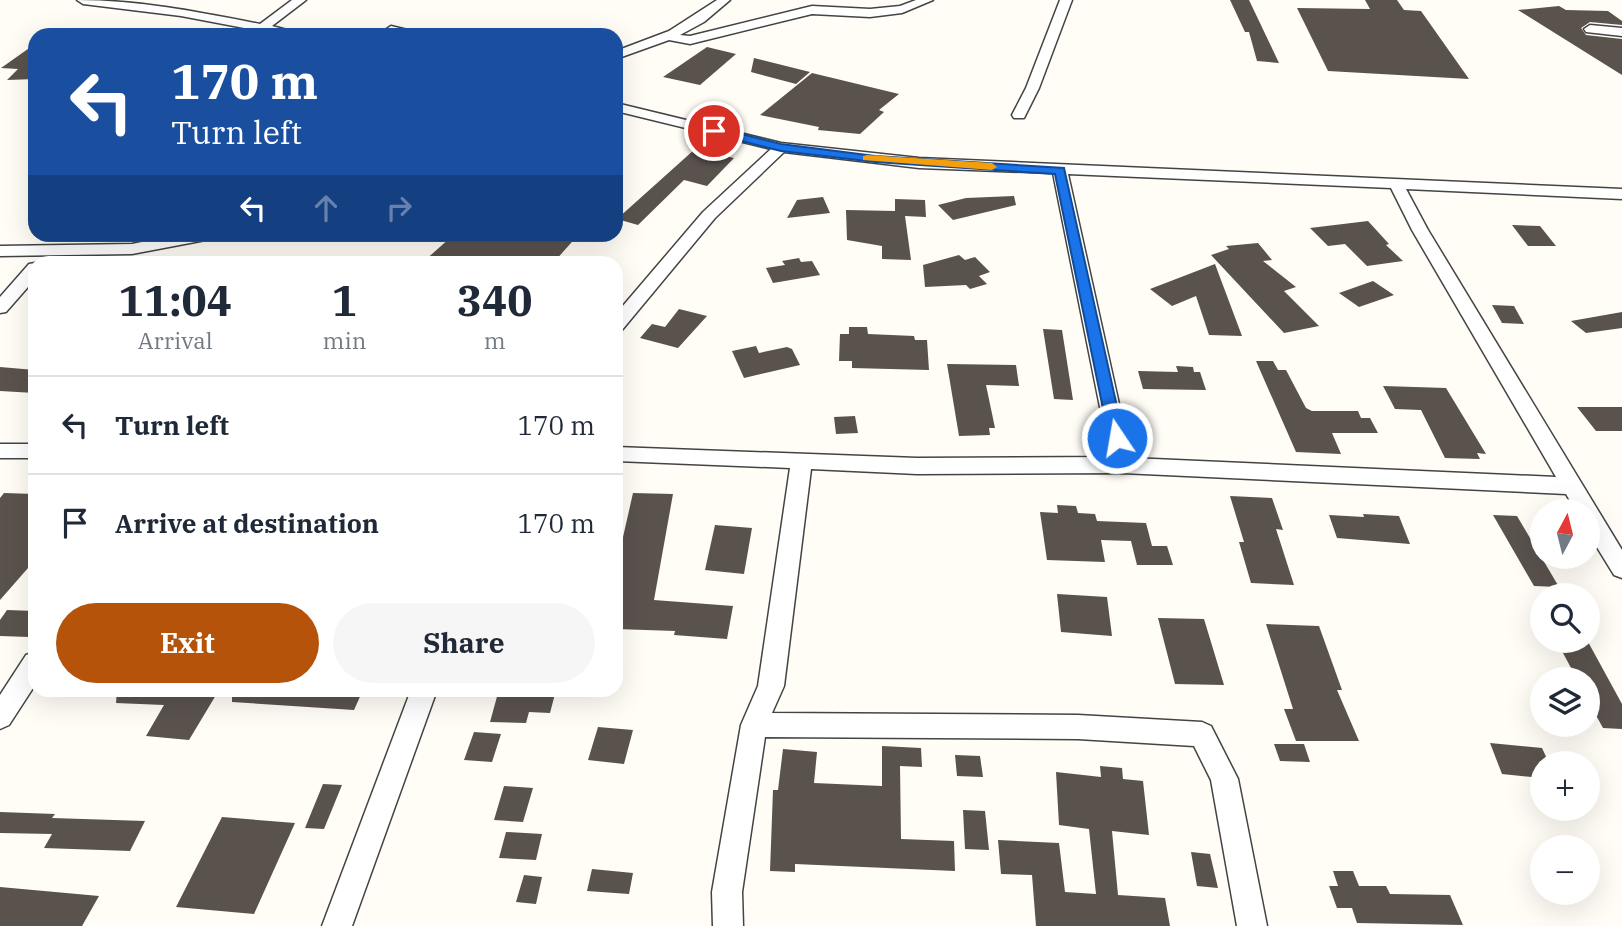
<!DOCTYPE html>
<meta charset="utf-8">
<style>
body{margin:0;font-family:"IBM Plex Serif",serif;background:#f6f6f7;color:#1f2937;height:100vh;display:flex;flex-direction:column;font-size:26px;white-space:nowrap}
*{box-sizing:border-box;margin:0}
p{font-size:23px;color:#747a83}
.icon{flex:none;width:38px;height:38px;fill:none;stroke:currentColor;stroke-width:2;stroke-linecap:round;stroke-linejoin:round}
.map{position:relative;flex:1;overflow:hidden}
.details{position:absolute;left:28px;top:256px;width:595px;height:441px;display:flex;flex-direction:column;background:#fff;border-radius:21px;box-shadow:0 7px 28px #0002}
.details>*{flex:none}
.hud{position:absolute;left:28px;top:28px;width:595px;height:214px;border-radius:21px;box-shadow:0 7px 28px #0002;background:#1a4fa0;color:#fff;overflow:hidden}
.needle{width:46px;rotate:7deg}
.buttons{position:absolute;left:1530px;top:499px;display:grid;gap:14px}
.buttons a{display:grid;place-items:center;width:70px;height:70px;border-radius:50%;background:#fff;box-shadow:0 7px 28px #0002;font-size:35px}
.pin{position:absolute;display:grid;place-items:center;width:60px;height:60px;color:#fff;margin:-30px;border:4px solid #fff;border-radius:50%;box-shadow:0 2px 7px #0007}
.me{position:absolute;width:77px;margin:-38px;rotate:348deg;stroke-linejoin:round;filter:drop-shadow(0 0 5px #0008)}
.turn{display:flex;align-items:center;gap:24px;height:147px;padding:0 28px;font-size:32px}
.turn .icon{width:91px;height:91px;stroke-width:2.5}
.turn b{display:block;font-size:49px;line-height:60px}
.lanes{display:flex;align-items:center;height:66px;padding:0 28px;background:#0003;justify-content:center;gap:35px;direction:ltr}
.lanes .off{opacity:.35}
.eta{display:flex;justify-content:space-evenly;align-items:center;height:119px;text-align:center}
.eta b{font-size:42px;font-weight:700;line-height:49px}
.cta{display:flex;gap:14px;margin-top:auto;padding:14px 28px}
.cta a{flex:1;height:80px;border-radius:42px;background:#b45309;color:#fff;font-size:28px;font-weight:700;line-height:80px;text-align:center}
.cta a+a{background:#f6f6f7;color:#1f2937}
ul{padding:0;list-style:none}
li{display:flex;align-items:center;gap:21px;height:98px;padding:0 28px;border-top:2px solid #e0e1e3}
li div{flex:1}
li b{display:block;font-size:26px}
li em{font-style:normal}
.map>svg:first-child{display:block}
</style>
<div class="map">
<svg width="1622" height="926" viewBox="0 0 1622 926">
<rect width="100%" height="100%" fill="#fffdf5"/>
<path fill="#5a524d" d="M1230,0H1249L1279,63L1257,61L1249,32H1245Z
M1365,0H1397L1404,10L1421,11L1469,79L1328,71L1297,8L1370,9Z
M1559,6L1566,10L1608,11L1622,21V25L1590,22L1581,28L1586,35L1622,39V75L1518,10Z
M35,44V79L7,80L18,69L1,68Z
M707,47L736,54L700,85L663,77Z
M754,58L810,72L796,84L751,72Z
M812,73L899,94L879,110L884,112L860,134L818,130L819,127L760,115Z
M695,149L734,158L707,186L684,180L638,225L617,219Z
M1014,196L1016,205L953,220L938,205L966,198Z
M823,197L830,213L787,218L797,200Z
M895,199L925,200L926,217L905,216L911,260L882,259V246L847,240L846,210L895,211Z
M1368,221L1389,244L1386,245L1403,261L1367,266L1345,244L1328,246L1310,228Z
M1512,225L1540,226L1556,246H1528Z
M496,234H579L554,262L526,258L525,262H423L450,238L467,241L474,236L491,241Z
M1258,243L1272,260L1263,261L1296,287L1284,291L1319,326L1284,333L1211,255L1229,249L1226,246Z
M959,255L965,260L975,257L990,272L979,276L987,284L970,289L966,285L925,287L923,265Z
M799,258L801,262L812,261L820,275L773,283L766,268L785,265L782,261Z
M1215,264L1242,336L1209,335L1196,296L1172,306L1150,289Z
M1373,281L1394,295L1359,307L1339,293Z
M1492,305L1514,306L1524,324L1502,323Z
M679,309L707,316L678,348L640,338L652,324L665,327Z
M1622,312V328L1586,333L1571,321Z
M849,327H867L868,334L914,336L915,340H927L929,370L852,368V361H839L840,334H849Z
M1043,329L1062,330L1073,400L1054,399Z
M756,346L759,353L787,347L792,349L800,365L744,378L732,351Z
M1256,361H1273L1278,370H1286L1306,408L1312,411H1358L1361,418H1370L1378,433H1332L1341,454L1296,452Z
M947,364L1016,365L1019,386L986,385L995,428H989L990,435L959,436Z
M1176,366L1193,367L1194,372H1200L1206,390L1143,389L1138,371L1178,372Z
M0,367L35,370V393L0,391Z
M1383,386L1446,388L1486,454L1477,453L1480,459L1445,458L1421,410L1395,409Z
M1577,407H1622V431H1596Z
M855,416L858,433L836,434L834,417Z
M4,493L35,494V560L0,600V498Z
M633,493L673,494L654,600L733,606L727,639L674,635L675,631L616,629V568Z
M1230,496L1272,498L1283,530L1276,529L1294,585L1251,583L1239,542H1244Z
M1057,505L1076,506L1078,513L1095,514L1097,521L1146,523L1152,546H1167L1173,565H1137L1131,541L1101,540L1105,562L1047,560L1040,512L1058,513Z
M1363,514L1399,516L1410,544L1337,538L1329,515L1364,517Z
M1493,515L1517,516L1559,587L1534,586Z
M715,525L752,528L744,574L705,570Z
M1057,594L1107,597L1112,636L1061,632Z
M7,610L35,611V627L29,637L0,636V620Z
M1158,618L1204,619L1224,685L1175,684Z
M1266,624L1319,626L1342,690H1337L1359,741H1296L1284,709H1293Z
M1556,640H1587L1622,704V729L1603,728L1587,699V679H1577Z
M117,690H219L189,740L146,736L164,705L116,703Z
M232,690H363L354,710L232,702Z
M510,690H556L550,713L529,712L526,723L490,722L498,693H509Z
M598,727L633,730L624,764L588,760Z
M474,732L501,734L492,762L464,760Z
M1490,743L1542,748L1549,763H1542V778L1502,774Z
M1274,744H1304L1310,762L1280,761Z
M882,746L921,748L922,767L900,766L901,839L954,841L955,871L795,864V872L770,871L773,790H778L783,749L817,752L814,783L882,786Z
M955,755L980,756L983,777L957,776Z
M1100,766L1122,768L1123,779L1143,781L1149,835L1112,831L1118,895L1165,898L1170,926H1036L1032,875L1001,874L998,840L1059,843L1065,892L1096,894L1089,829L1059,825L1056,772L1101,777Z
M323,784L342,785L324,829L305,828Z
M504,786L533,788L523,822L494,820Z
M963,810L985,811L989,850L965,849Z
M0,812L55,814L52,818L145,821L130,851L44,848L52,834L0,833Z
M222,817L295,823L254,914L176,907Z
M506,832L542,834L536,860L499,858Z
M1191,852L1210,854L1218,888L1197,886Z
M592,869L633,873L629,894L587,891Z
M1333,871H1353L1359,886H1386L1390,894L1450,895L1463,925L1357,923L1352,908H1337L1329,886H1338Z
M524,875L542,877L536,904L516,902Z
M0,887L99,896L82,926H0Z"/>
<g fill="none" stroke-linecap="round" stroke-linejoin="round">
<g stroke="#444" stroke-width="3">
<path id="minor" d="M77,0C139,0 199,12 260,24L292,0H306L272,26L306,35H281L181,16L83,4Z
M717,0H730L704,22L680,35L690,36L812,6L870,9L900,6L916,0H933L902,13L870,17L812,14L690,44L669,40L616,59V51L669,31Z
M1060,0H1072L1039,88L1024,118H1014L1012,115L1026,88Z
M1590,25L1622,28V36L1586,32L1584,29Z
M391,26L416,32L418,35L387,33L385,30Z
M616,103L781,143L919,158L1622,189V199L1406,189L1428,230L1622,550V578L1614,575L1587,531V511H1576L1566,494L1122,473L917,474L811,469L784,686L772,713L1078,715L1202,722L1211,726L1238,779L1267,926H1237L1211,780L1194,746L1078,739L765,737L742,892L743,926H713L712,892L741,725L758,686L790,468L616,461V447L917,458L1110,457L1053,173L919,168L784,152L715,218L622,330L616,332V314L703,212L771,149L616,111ZM1068,174L1391,188L1412,230L1556,477L1131,458Z
M182,234H219L211,239L132,254L0,256V246L132,244Z
M35,263V279L6,312L0,313V297L29,264Z
M0,444H35V458H0Z
M35,652V685L9,725L0,729V695L26,655Z
M411,690H437L352,926H322Z"/>
</g>
<use href="#minor" fill="#fff" fill-rule="evenodd"/>
</g>
<path fill="#1a73e8" stroke="#114b97" stroke-width="2" d="M714,127L781,144L875,156L1064,168L1124,438L1122,442L1117,444L1109,438L1055,174L875,162L781,151L710,133L708,131Z"/>
<path fill="#f59e0b" d="M867,155L992,163L997,167L992,170L863,160V156Z"/>
</svg>
<div class="buttons">
<a><svg class="needle" viewBox="-14 -14 28 28"><path d="M0-13l5 13h-10z" fill="#e53935"/><path d="M0 13l5-13h-10z" fill="#747a83"/></svg></a>
<a><svg class="icon" aria-label="search" viewBox="0 0 24 24"><circle cx="10" cy="10" r="6"/><path d="M15 15l6 6"/></svg></a>
<a><svg class="icon" aria-label="layers" viewBox="0 0 24 24"><path d="M12 4l9 5-9 5-9-5zM3 14l9 5 9-5"/></svg></a>
<a>+</a>
<a>−</a>
</div>
<div class="pin" style="left:714px;top:131px;background:#d93025"><svg class="icon" aria-label="arrive" viewBox="0 0 24 24"><path d="M6 21V4h12l-3 4 3 4H6"/></svg></div>
<svg class="me" style="left:1117px;top:438px" viewBox="-20 -20 40 40"><circle r="17" fill="#1a73e8" stroke="#fff" stroke-width="3"/><path d="M0-11L8 9 0 5-8 9z" fill="#fff"/></svg>
<div class="hud">
<div class="turn"><svg class="icon" aria-label="left" viewBox="0 0 24 24"><path d="M17 20v-9H6M10 6l-5 5 5 5"/></svg><div><b>170 m</b>Turn left</div></div>
<div class="lanes"><svg class="icon" aria-label="left" viewBox="0 0 24 24"><path d="M17 20v-9H6M10 6l-5 5 5 5"/></svg><svg class="icon off" aria-label="ahead" viewBox="0 0 24 24"><path d="M12 20V5M6 11l6-6 6 6"/></svg><svg class="icon off" aria-label="right" viewBox="0 0 24 24"><path d="M7 20v-9h11M14 6l5 5-5 5"/></svg></div>
</div>
<section class="details">
<div class="eta">
<div><b>11:04</b><p>Arrival</p></div>
<div><b>1</b><p>min</p></div>
<div><b>340</b><p>m</p></div>
</div>
<ul>
<li><svg class="icon" aria-label="left" viewBox="0 0 24 24"><path d="M17 20v-9H6M10 6l-5 5 5 5"/></svg><div><b>Turn left</b></div><em>170 m</em></li>
<li><svg class="icon" aria-label="arrive" viewBox="0 0 24 24"><path d="M6 21V4h12l-3 4 3 4H6"/></svg><div><b>Arrive at destination</b></div><em>170 m</em></li>
</ul>
<div class="cta"><a>Exit</a><a>Share</a></div>
</section>
</div>
